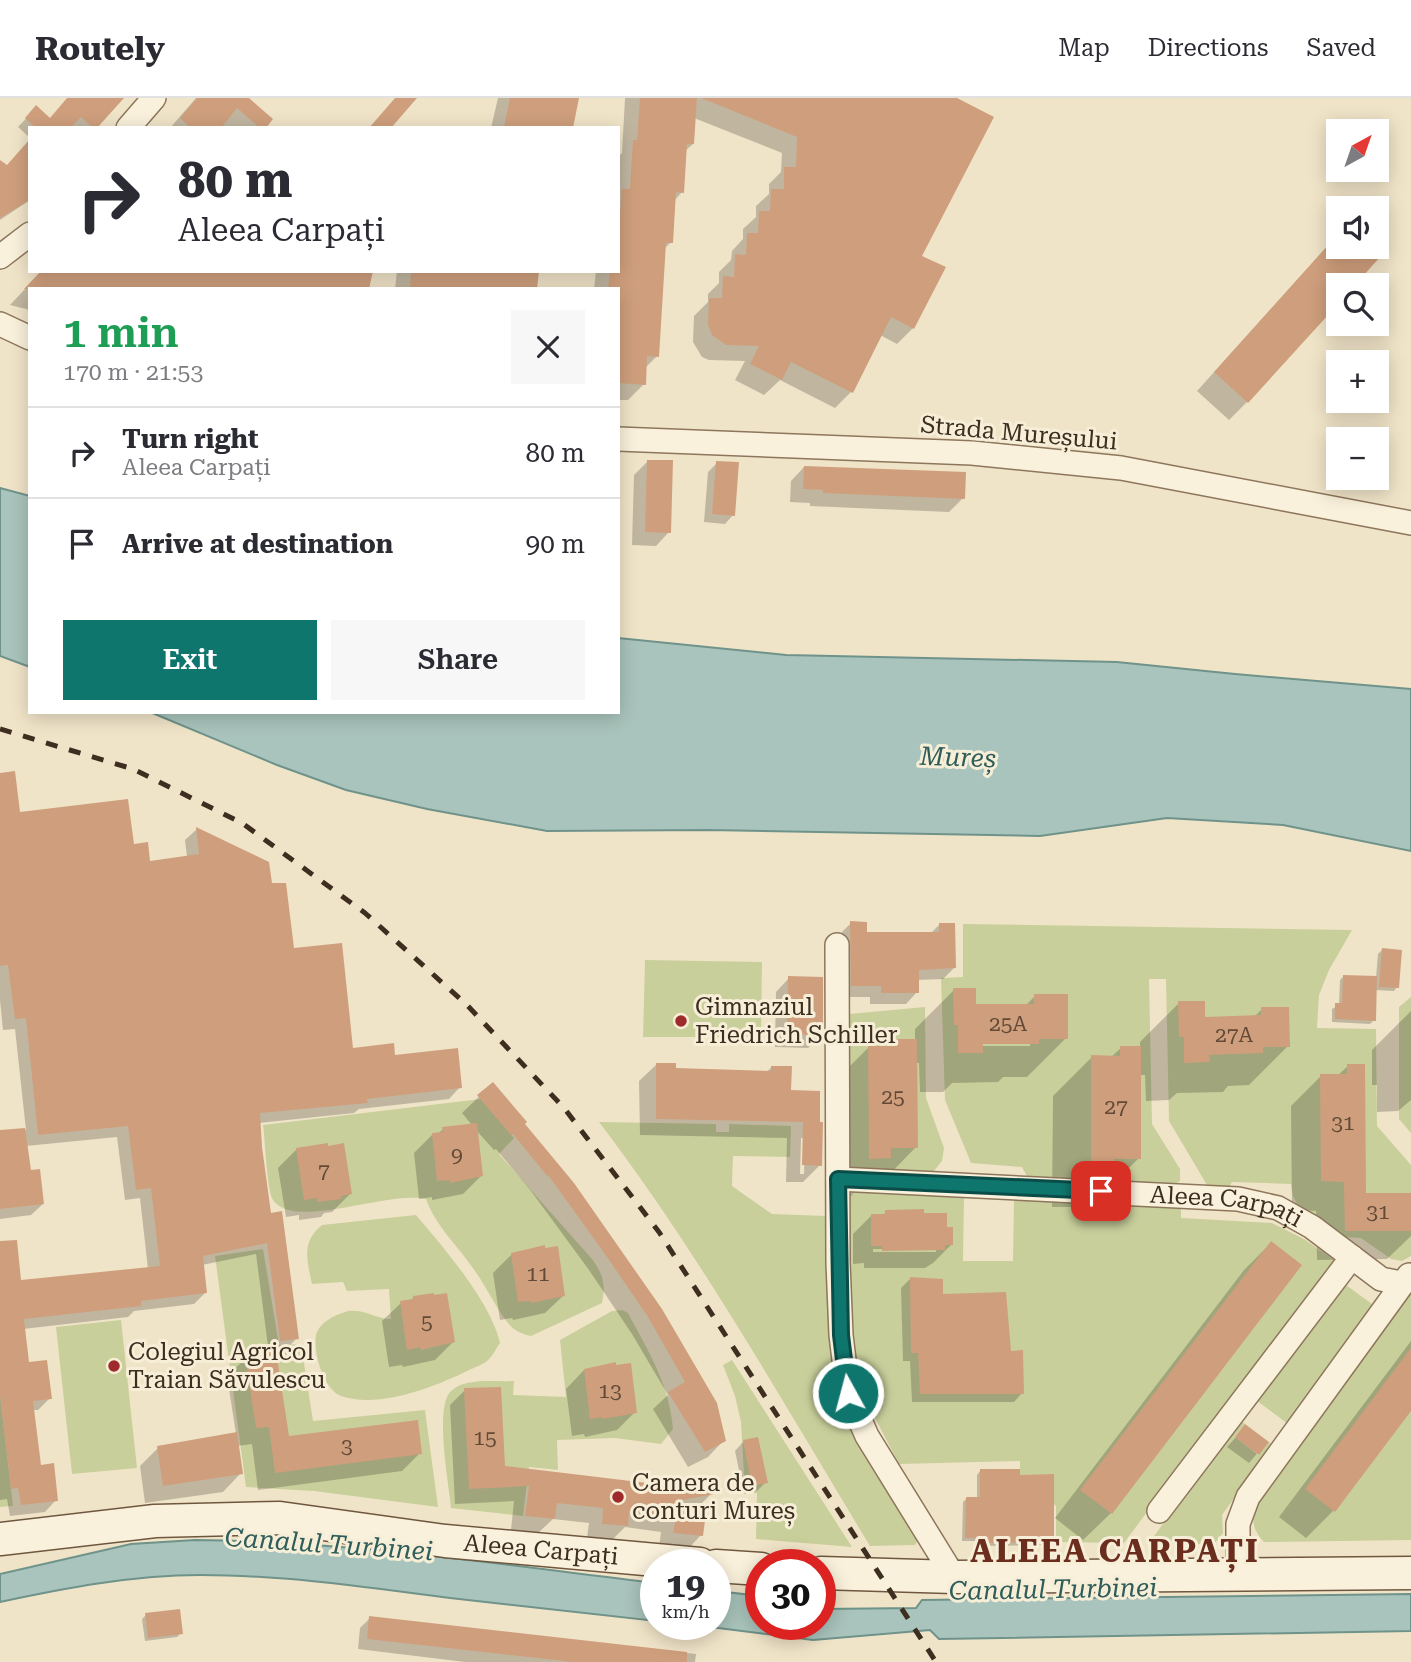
<!DOCTYPE html>
<meta charset="utf-8">
<style>
body{margin:0;font-family:"Roboto Serif",serif;background:#f7f7f7;color:#2b2b33;height:100vh;display:flex;flex-direction:column;font-size:26px;white-space:nowrap}
*{box-sizing:border-box;margin:0}
p{font-size:23px;color:#7c7c81}
.icon{flex:none;width:38px;height:38px;fill:none;stroke:currentColor;stroke-width:2;stroke-linecap:round;stroke-linejoin:round}
.map{position:relative;flex:1;overflow:hidden}
.details{position:absolute;left:28px;top:189px;width:592px;height:427px;display:flex;flex-direction:column;background:#fff;border-radius:0px;box-shadow:0 4px 18px #0003}
.details>*{flex:none}
.hud{position:absolute;left:28px;top:28px;width:592px;height:147px;border-radius:0px;box-shadow:0 4px 18px #0003;background:#fff;color:#2b2b33;overflow:hidden}
.needle{width:46px;rotate:40deg}
.buttons{position:absolute;left:1326px;top:21px;display:grid;gap:14px}
.buttons a{display:grid;place-items:center;width:63px;height:63px;border-radius:0px;background:#fff;box-shadow:0 4px 18px #0003;font-size:35px}
.speed{position:absolute;left:640px;top:1451px;display:flex;gap:14px;font-size:35px;font-weight:700;text-align:center}
.speed>*{display:grid;place-content:center;width:91px;height:91px;border-radius:50%;background:#fff;box-shadow:0 4px 18px #0003;line-height:1}
.speed small{font-size:18px;font-weight:400}
.speed .limit{border:10px solid #d22;background:#fff;color:#111}
.pin{position:absolute;display:grid;place-items:center;width:60px;height:60px;color:#fff;margin:-30px;border-radius:14px;box-shadow:0 4px 10px #0006}
.me{position:absolute;width:77px;margin:-38px;rotate:353deg;stroke-linejoin:round;filter:drop-shadow(0 0 5px #0008)}
.turn{display:flex;align-items:center;gap:24px;height:147px;padding:0 35px;font-size:32px}
.turn .icon{width:91px;height:91px;stroke-width:2.5}
.turn b{display:block;font-size:49px;line-height:60px}
.round{display:grid;place-items:center;flex:none;width:74px;height:74px;border-radius:0px;background:#f7f7f7}
.overview{display:flex;align-items:center;justify-content:space-between;height:119px;padding:0 35px}
h1{font-size:42px;font-weight:600;line-height:52px;color:#1e9e55}
.button{display:flex;gap:14px;margin-top:auto;padding:14px 35px}
.button a{flex:1;height:80px;border-radius:0px;background:#0f766e;color:#fff;font-size:28px;font-weight:600;line-height:80px;text-align:center}
.button a+a{background:#f7f7f7;color:#2b2b33}
ul{padding:0;list-style:none}
li{display:flex;align-items:center;gap:21px;height:91px;padding:0 35px;border-top:2px solid #e1e1e2}
li div{flex:1}
li b{display:block;font-size:26px}
li em{font-style:normal}
header{display:flex;align-items:center;gap:42px;box-sizing:border-box;height:98px;padding:0 35px;background:#fff;border-bottom:2px solid #e1e1e2}
header strong{font-size:33px}
nav{display:flex;gap:38px;margin-inline-start:auto;font-size:24px}
.map>svg:first-child{display:block}
</style>
<header>
<strong>Routely</strong>
<nav><a>Map</a><a>Directions</a><a>Saved</a></nav>
</header>
<div class="map">
<svg width="1411" height="1564" viewBox="0 0 1411 1564">
<rect width="100%" height="100%" fill="#f0e4c8"/>
<path fill="#c9cf9b" d="M963,826L1352,832L1329,872L1319,897L1317,930L1376,931L1377,1028L1411,1067V1158L1402,1163L1391,1161L1361,1140L1341,1139L1298,1108L1293,1098L1291,1086L1232,1084L1227,1092H1210L1169,1023L1166,881H1149L1152,1026L1180,1071V1083L1171,1089L1028,1080L1022,1069L971,1065L945,1002L941,880L963,879Z
M645,862L762,864L761,939H643Z
M1411,899V1035L1399,1021V909Z
M925,909L926,1000L944,1050L942,1063L933,1074H862L852,1070L847,1061L849,916Z
M481,1001L514,1040L499,1056L592,1161C603,1176 606,1186 602,1205L531,1238C522,1236 514,1233 508,1225C496,1210 487,1190 475,1173C459,1149 436,1129 426,1101C388,1092 294,1133 273,1102C267,1093 265,1041 263,1027Z
M599,1024L716,1026V1034H729V1026L791,1028L790,1059L733,1058L732,1088L772,1116L827,1118V1189L831,1259L839,1299L913,1429L918,1442L915,1447L870,1448C783,1305 701,1158 599,1024Z
M860,1094L964,1098L963,1163H1013L1014,1100L1094,1107L1181,1109V1120L1272,1125L1304,1141L1334,1162L1124,1445L1056,1444V1408L1020,1377V1363L899,1366L863,1297L855,1256L846,1104L851,1096Z
M416,1117C443,1149 491,1204 500,1245C496,1250 493,1258 488,1262C483,1267 475,1269 469,1272C435,1289 379,1311 341,1298C323,1291 313,1254 316,1237C320,1223 337,1216 349,1213C364,1211 377,1221 391,1221L389,1191L347,1193L343,1184L312,1186C307,1162 301,1144 322,1127Z
M263,1151L279,1247L301,1246L313,1323L425,1312L438,1409L314,1393L246,1389L215,1158Z
M1352,1177L1346,1187L1372,1206L1379,1196L1381,1198L1288,1326L1256,1302Z
M1411,1193V1442L1264,1444C1247,1426 1254,1415 1261,1394Z
M622,1212L628,1215C649,1255 669,1285 673,1331L661,1346L615,1340L557,1342L558,1372L529,1369L523,1418L451,1410C449,1386 434,1309 451,1293C465,1279 496,1284 514,1283L513,1297L566,1299L560,1242L612,1213Z
M121,1222L137,1370L72,1376L56,1229Z
M732,1262L852,1449L756,1441L757,1395H745L741,1324L735,1298L723,1267Z
M0,1297L13,1408L0,1409Z
M1240,1323L1245,1326L1235,1339L1258,1357L1269,1344L1272,1347L1222,1417L1223,1435L1214,1446H1148Z"/>
<path fill="#a9c4bc" stroke="#6f938a" stroke-width="2" d="M0,390L30,398V569L0,558Z
M618,540L786,557L1117,564L1235,576L1411,591V753L1283,727L1167,720L1040,738L709,732L547,733L427,711L346,692L277,667L150,614H618Z
M195,1442C349,1443 503,1467 656,1485V1523C587,1515 518,1508 450,1500C367,1489 284,1477 200,1477C134,1477 65,1490 0,1504V1476L131,1446Z
M716,1493L761,1498V1526H821V1511L916,1510L922,1502L1411,1496V1533L939,1541L930,1532L813,1542L686,1526H716Z"/>
<path fill="#0003" fill-rule="evenodd" d="M70,0H122L96,30H30V40L18,29L36,10L49,22Z
M196,0H246L264,30H225L221,26L218,30H170Z
M498,0H577L571,30H491Z
M625,0H953L920,159L913,230L897,246L880,237L851,294L835,310L780,282L764,297L735,282L745,263L709,262L702,259L693,244L694,218L708,204V196L719,185V174L731,162L732,153L743,141V131L756,119V108L769,96V86L781,74L782,55L694,20L693,46L685,53L682,94L674,103L671,144L664,151L657,258L645,270L644,286L628,302H618V191H594L596,173H618V59L622,55Z
M0,64L30,102L0,122Z
M1333,142L1339,149L1377,148L1383,153L1352,187H1339L1247,304L1229,322L1197,293Z
M42,173L30,191V212L10,207Z
M397,173H537L536,191H395Z
M647,364L669,434L656,448L632,447L634,377Z
M717,365L733,417L725,426L704,424L708,374Z
M804,369L963,400L949,414L810,408V405L790,404L791,383Z
M0,676L19,716L132,748L149,765L187,759L185,742L197,731L270,787L292,852L351,952L394,959L460,989L449,1001L359,1011L354,1015L259,1025L269,1117L297,1240L285,1252L274,1253L287,1340L420,1355L402,1373L258,1392L252,1346L237,1348L241,1375L223,1394L145,1405L140,1368L158,1350L236,1336L227,1278L246,1260L269,1256L256,1156L202,1167L205,1195L194,1206L134,1213L128,1219L23,1231L27,1266L50,1300L38,1312H33L40,1368L56,1402L45,1414L10,1418L7,1401L0,1402V1145L20,1184L148,1171L140,1100L125,1102L117,1039L26,1048L29,1074L43,1106L31,1117L0,1121V1034L26,1032L15,931L3,932L0,902Z
M851,825L865,836L931,835L939,827L955,869L943,881L917,882V894L906,906H870V899H840L839,837Z
M1382,852L1397,889L1394,893L1375,892L1374,922L1370,926L1332,924V911L1339,907L1340,882L1344,878L1376,880L1378,856Z
M789,880L822,936L808,950L775,949L776,894Z
M954,892L974,908H1025L1035,898L1066,940L1027,979H1003L998,984L952,985L943,994H920L919,965H915L916,1049L877,1089H860L850,1099H831L829,989L868,950H890L897,943L915,942V931ZM975,944H1030V948H975Z
M1179,905L1203,920L1254,919L1262,911L1288,948L1249,987L1228,988L1223,994L1177,995L1169,1002L1146,1003L1145,977H1139V1060L1100,1099H1083L1073,1109H1052L1053,998L1092,959H1111L1121,950H1140V944Z
M1411,913V1002L1398,1013L1377,1014V987H1372V952Z
M656,967L675,972L766,974L772,969L790,994L818,995L820,1067L803,1084H786L787,1040L640,1037L639,983ZM801,1040H805L804,1076H800Z
M1348,968L1364,1097H1411V1138L1387,1161L1317,1162L1316,1113L1292,1112L1291,1008L1321,978H1337Z
M492,986L572,1087L724,1342L708,1359L688,1369L653,1311L668,1297L632,1236L589,1172L531,1093L496,1051L494,1052L476,1032L481,1078L463,1096L432,1102V1099L419,1101L414,1055L432,1037H437L443,1031L472,1027L462,1015Z
M296,1052L350,1096L332,1114L324,1115L321,1119L299,1122V1117L286,1119L278,1070Z
M886,1114L923,1117L945,1131L952,1146L933,1165L925,1170H864V1165L853,1166V1136L871,1118H882ZM873,1151H936V1154H873Z
M1271,1145L1300,1167L1111,1415L1083,1442L1055,1420L1244,1172Z
M511,1157L564,1197L545,1215L513,1222L512,1220L500,1222L493,1175Z
M910,1181L942,1198L1009,1255L1022,1295L1014,1304H912L910,1263H903L901,1190Z
M413,1200L453,1244L435,1262L403,1269L402,1267L389,1269L382,1223L401,1205L410,1203Z
M1411,1243V1310L1333,1413L1306,1440L1279,1419Z
M584,1272L635,1314L617,1332L585,1339L584,1336L572,1338L566,1291Z
M465,1292L503,1370L712,1395L699,1408L701,1437L686,1453L659,1450L661,1434L625,1429L611,1443L587,1440L589,1425L553,1421L538,1435L511,1432L514,1403L455,1406L450,1307Z
M1245,1329L1266,1345L1249,1365L1227,1349Z
M743,1344L766,1384L757,1393L744,1396L735,1353Z
M980,1373L1018,1379L1052,1443L1048,1447L977,1448V1443H962L963,1404L967,1400L977,1401V1377Z
M146,1517L181,1535L177,1539L145,1543L142,1521Z
M370,1520L696,1556L695,1564H465L358,1551L360,1530Z"/>
<path fill="#cf9f7d" d="M67,0H124L97,30H93L81,19L70,30H36L25,20L36,7L50,20Z
M197,0H249L273,21L266,30H260L237,10L221,30H191L180,20Z
M395,0H417L391,30H369Z
M510,0H579L573,30H504Z
M640,0H697L694,46H687L684,95L676,94L673,145H666L659,259L647,258L646,287L618,285V191H608L610,173H618V141L622,91H630L633,42H637Z
M701,0H957L994,19L922,158L946,169L914,231L891,219L853,295L791,264L782,282L750,266L759,248L726,247L712,237L708,227L709,200H722L723,178L734,179L735,156L746,157L747,135H758L759,113H770L771,91H784V69H796L797,39Z
M30,41V102L0,120V62L7,67Z
M1339,135V149H1389L1355,187H1339V205L1248,305L1214,274Z
M41,173H373L369,191H24Z
M411,173H539L537,191H410Z
M647,362H673L671,435L645,434Z
M716,363L739,364L735,418L712,416Z
M804,368L966,374L965,401L823,395V392L803,391Z
M15,673L20,714L128,701L134,746L148,744L150,763L199,756L196,729L269,764L272,785H286L294,850L342,845L353,950L394,945L395,957L458,950L462,990L367,1001L368,1005L260,1015L262,1049L271,1115L282,1113L299,1241L280,1243L267,1145L203,1158L207,1195L141,1203V1208L24,1221L29,1264L47,1262L52,1301L33,1303L41,1367L54,1365L58,1403L21,1407L18,1390L11,1391L0,1297V1143L17,1142L21,1182L160,1168L151,1090L136,1092L128,1028L38,1037L26,920L15,921L8,867L0,868V675Z
M850,823L867,824V834H939V825H955L956,870L919,872V895H881V888H851Z
M1382,850L1402,852L1399,890L1379,889Z
M1343,877L1377,878L1376,923L1335,921V905H1342Z
M788,878L823,879V937L787,936Z
M953,890H976V906H1034V896H1068V941H1039V946H983V955H958V927H954Z
M1178,903H1205V919L1261,917V909H1289L1290,949H1263V955L1209,957L1210,964L1184,965V939H1179Z
M896,941H917L918,1050H891V1060L869,1061L868,948H896Z
M1120,948H1141V1061H1114V1071L1091,1070V957L1120,958Z
M656,965H676V970L771,973V968H792L791,992L820,993V1024H823L822,1068L802,1067L803,1024L656,1021Z
M1347,966H1365L1366,1095H1411V1133H1345L1344,1084L1321,1083L1320,976H1347Z
M493,984L527,1024L525,1026L574,1085L662,1211L717,1305L726,1343L705,1354L668,1294L685,1284L648,1219L605,1156L548,1077V1079L513,1036L511,1037L477,997Z
M477,1025L483,1078L450,1085V1082L437,1083L432,1035L443,1034L442,1029Z
M25,1030L31,1072L40,1071L44,1106L0,1111V1032Z
M328,1045V1048L344,1045L352,1096L341,1098V1101L317,1104V1100L304,1102L296,1050Z
M924,1111V1115H947V1129H953V1147H945V1152L882,1153V1148H871V1116H885V1112Z
M1271,1143L1302,1167L1112,1416L1080,1392Z
M545,1147V1150L558,1148L565,1198L531,1205L530,1203L518,1204L511,1155Z
M910,1179L943,1181V1196L1006,1194L1011,1253L1023,1252L1024,1296H920L918,1255H911Z
M434,1195V1197L447,1195L455,1244L421,1252L420,1249L407,1252L400,1203L413,1201V1198Z
M1411,1250V1313L1335,1414L1305,1391Z
M276,1253L289,1338L418,1322L422,1356L275,1375L269,1329L256,1330L245,1258Z
M616,1264V1267L631,1265L637,1315L602,1321V1319L590,1321L584,1271Z
M501,1289L505,1368L714,1393V1396L673,1404L707,1407L703,1438L673,1435L676,1419L629,1413L628,1428L602,1426L603,1410L557,1405L555,1421L525,1418L529,1388L469,1391L464,1290Z
M1245,1326L1269,1344L1259,1357L1235,1339Z
M237,1334L243,1376L163,1388L157,1348Z
M758,1339L768,1385L752,1388L743,1342Z
M980,1371H1020V1377L1054,1376V1444L981,1445V1440H965L966,1399H980Z
M180,1511L183,1536L148,1540L145,1515Z
M369,1518L687,1554V1564H573L367,1541Z"/>
<g fill="none" stroke-linecap="round" stroke-linejoin="round">
<g stroke="#8d765c" stroke-width="26">
<g id="street">
<path d="M128,30L154,0"/>
<path d="M0,159L30,136"/>
<path d="M0,226L30,240"/>
<path d="M618,341L972,355L1121,370L1411,425"/>
<path d="M837,847L838,1165L841,1237L848,1295L867,1338L954,1479"/>
<path id="s1" d="M838,1081L1238,1101L1278,1110L1312,1129L1381,1181L1401,1185"/>
<path d="M1159,1413L1352,1159"/>
<path d="M1238,1476V1426L1248,1399L1409,1177"/>
</g>
</g>
<g stroke="#6f573f" stroke-width="35">
<g id="secondary">
<path id="s2" d="M0,1441L155,1423L280,1420L445,1443L700,1466"/>
<path d="M716,1468L761,1471"/>
<path d="M821,1475L954,1479L1411,1475"/>
</g>
</g>
<use href="#street" stroke="#faf1dc" stroke-width="23"/>
<use href="#secondary" stroke="#faf1dc" stroke-width="32"/>
<path stroke="#3d2e20" stroke-width="5" stroke-dasharray="12 12" stroke-linecap="butt" d="M0,631L133,671L242,725L365,815L467,907L564,1010L659,1134L936,1564"/>
</g>
<g fill="none" stroke-linecap="round" stroke-linejoin="round">
<g stroke="#0a4d48" stroke-width="18">
<path id="route" d="M848,1295L841,1237L838,1081L1101,1093"/>
</g>
<use href="#route" stroke="#0f766e" stroke-width="12"/>
</g>
<g fill="#9e2a2b" stroke="#f7eed8" stroke-width="2.5">
<circle cx="681" cy="923" r="7"/>
<circle cx="114" cy="1268" r="7"/>
<circle cx="618" cy="1399" r="7"/>
</g>
<g text-anchor="middle" stroke-width="6" stroke-linejoin="round" paint-order="stroke">
<g font-size="21" fill="#624a37">
<text x="1008" y="933">25A</text>
<text x="1234" y="944">27A</text>
<text x="893" y="1006">25</text>
<text x="1116" y="1016">27</text>
<text x="1343" y="1032">31</text>
<text x="457" y="1064">9</text>
<text x="324" y="1080">7</text>
<text x="1378" y="1121">31</text>
<text x="538" y="1183">11</text>
<text x="427" y="1231">5</text>
<text x="610" y="1300">13</text>
<text x="485" y="1347">15</text>
<text x="347" y="1355">3</text>
</g>
<g font-size="24" fill="#3d2e20" stroke="#f7eed8">
<text transform="translate(1019 335) rotate(5)" y="8">Strada Mureșului</text>
<text dy="8" stroke="none"><textPath href="#s1" startOffset="390">Aleea Carpați</textPath></text>
<text dy="8" stroke="none"><textPath href="#s2" startOffset="544">Aleea Carpați</textPath></text>
</g>
<g font-size="24" fill="#3d2e20" stroke="#f7eed8" text-anchor="start">
<text x="695" y="917">Gimnaziul<tspan x="695" dy="28">Friedrich Schiller</tspan></text>
<text x="128" y="1262">Colegiul Agricol<tspan x="128" dy="28">Traian Săvulescu</tspan></text>
<text x="632" y="1393">Camera de<tspan x="632" dy="28">conturi Mureș</tspan></text>
</g>
<g font-size="26" font-style="italic" fill="#2f5d5a" stroke="#f7eed8">
<text transform="translate(958 659) rotate(2)" y="9">Mureș</text>
<text transform="translate(329 1446) rotate(4)" y="9">Canalul Turbinei</text>
<text transform="translate(1053 1491) rotate(-1)" y="9">Canalul Turbinei</text>
</g>
<g font-size="32" font-weight="bold" letter-spacing="2" fill="#6b2e1e" stroke="#f7eed8">
<text x="1115" y="1464">ALEEA CARPAȚI</text>
</g>
</g>
</svg>
<div class="buttons">
<a><svg class="needle" viewBox="-14 -14 28 28"><path d="M0-13l5 13h-10z" fill="#e53935"/><path d="M0 13l5-13h-10z" fill="#7c7c81"/></svg></a>
<a><svg class="icon" aria-label="sound" viewBox="0 0 24 24"><path d="M4 9h4l5-4v14l-5-4H4zM17 9q2 3 0 6"/></svg></a>
<a><svg class="icon" aria-label="search" viewBox="0 0 24 24"><circle cx="10" cy="10" r="6"/><path d="M15 15l6 6"/></svg></a>
<a>+</a>
<a>−</a>
</div>
<div class="speed"><div>19<small>km/h</small></div><div class="limit">30</div></div>
<div class="pin" style="left:1101px;top:1093px;background:#d93025"><svg class="icon" aria-label="arrive" viewBox="0 0 24 24"><path d="M6 21V4h12l-3 4 3 4H6"/></svg></div>
<svg class="me" style="left:848px;top:1295px" viewBox="-20 -20 40 40"><circle r="17" fill="#0f766e" stroke="#fff" stroke-width="3"/><path d="M0-11L8 9 0 5-8 9z" fill="#fff"/></svg>
<div class="hud">
<div class="turn"><svg class="icon" aria-label="right" viewBox="0 0 24 24"><path d="M7 20v-9h11M14 6l5 5-5 5"/></svg><div><b>80 m</b>Aleea Carpați</div></div>
</div>
<section class="details">
<div class="overview"><div><h1>1 min</h1><p>170 m · 21:53</p></div><a class="round"><svg class="icon" aria-label="close" viewBox="0 0 24 24"><path d="M6 6l12 12M18 6L6 18"/></svg></a></div>
<ul>
<li><svg class="icon" aria-label="right" viewBox="0 0 24 24"><path d="M7 20v-9h11M14 6l5 5-5 5"/></svg><div><b>Turn right</b><p>Aleea Carpați</p></div><em>80 m</em></li>
<li><svg class="icon" aria-label="arrive" viewBox="0 0 24 24"><path d="M6 21V4h12l-3 4 3 4H6"/></svg><div><b>Arrive at destination</b></div><em>90 m</em></li>
</ul>
<div class="button"><a>Exit</a><a>Share</a></div>
</section>
</div>
